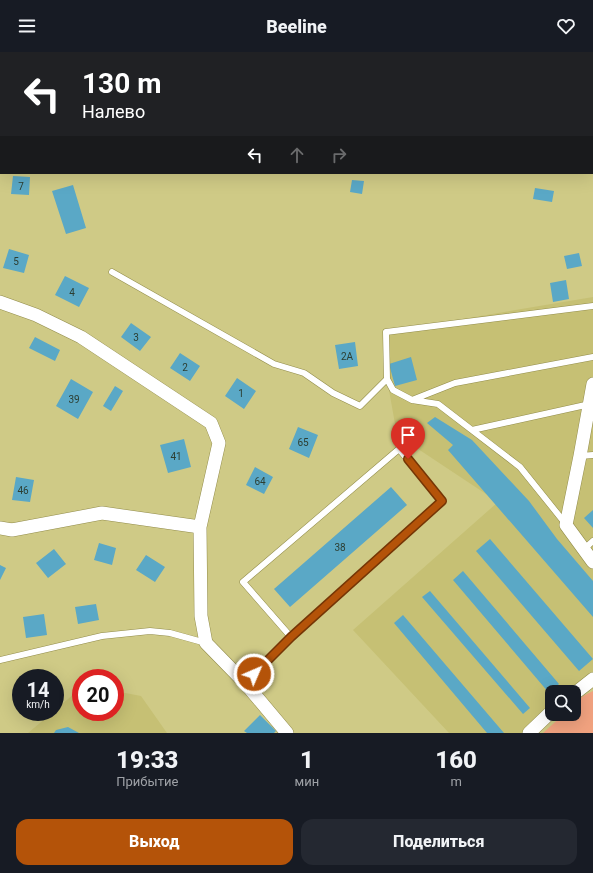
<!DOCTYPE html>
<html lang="ru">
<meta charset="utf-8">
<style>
body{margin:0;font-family:Roboto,sans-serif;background:#242831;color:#f1f3f6;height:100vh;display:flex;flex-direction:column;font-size:15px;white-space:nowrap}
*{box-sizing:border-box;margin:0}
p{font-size:13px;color:#9ea1a6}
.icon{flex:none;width:22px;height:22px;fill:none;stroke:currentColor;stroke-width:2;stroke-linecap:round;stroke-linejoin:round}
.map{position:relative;height:681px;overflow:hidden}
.sheet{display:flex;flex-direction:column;background:#171b24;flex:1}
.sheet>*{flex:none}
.banner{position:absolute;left:0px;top:0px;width:593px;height:122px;box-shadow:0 4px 16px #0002;background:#202124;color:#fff;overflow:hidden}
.fabs{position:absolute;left:545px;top:633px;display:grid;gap:8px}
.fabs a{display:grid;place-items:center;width:36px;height:36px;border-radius:8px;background:#171b24;box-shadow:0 4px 16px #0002;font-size:20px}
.speed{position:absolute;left:12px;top:617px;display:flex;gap:8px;font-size:20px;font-weight:700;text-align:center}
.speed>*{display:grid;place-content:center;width:52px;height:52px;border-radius:50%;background:#171b24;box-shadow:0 4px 16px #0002;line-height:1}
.speed small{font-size:10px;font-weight:400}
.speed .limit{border:6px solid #d22;background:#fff;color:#111}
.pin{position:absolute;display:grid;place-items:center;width:34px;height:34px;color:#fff;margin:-41px -17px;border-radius:50% 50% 50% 0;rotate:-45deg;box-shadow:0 0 4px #0007}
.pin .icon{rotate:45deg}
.me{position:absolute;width:44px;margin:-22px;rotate:45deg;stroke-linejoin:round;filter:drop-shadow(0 0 3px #0008)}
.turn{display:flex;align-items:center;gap:14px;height:84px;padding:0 16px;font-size:18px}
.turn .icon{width:52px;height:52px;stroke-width:2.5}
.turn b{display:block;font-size:28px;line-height:34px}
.lanes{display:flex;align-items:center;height:38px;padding:0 16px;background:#0003;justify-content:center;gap:20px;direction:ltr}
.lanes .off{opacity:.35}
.eta{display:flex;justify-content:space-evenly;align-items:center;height:68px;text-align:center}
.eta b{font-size:24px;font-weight:800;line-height:28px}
.cta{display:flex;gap:8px;margin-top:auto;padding:8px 16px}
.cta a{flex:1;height:46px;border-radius:12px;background:#b45309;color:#fff;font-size:16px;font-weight:800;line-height:46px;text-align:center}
.cta a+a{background:#242831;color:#f1f3f6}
header{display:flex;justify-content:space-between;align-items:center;height:52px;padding:0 16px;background:#171b24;font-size:18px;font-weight:800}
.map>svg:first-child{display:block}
</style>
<header><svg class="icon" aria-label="menu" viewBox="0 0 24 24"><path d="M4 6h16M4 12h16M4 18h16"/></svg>Beeline<svg class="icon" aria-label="heart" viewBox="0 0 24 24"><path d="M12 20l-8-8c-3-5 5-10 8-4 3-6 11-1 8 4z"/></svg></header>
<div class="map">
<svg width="593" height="681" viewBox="0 0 593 681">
<rect width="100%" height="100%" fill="#cfca86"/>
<path fill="#c6c074" d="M593,245V631L574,640H552V662L531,681H449L353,578L498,450L397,383L387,327L386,280Z
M81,636V660H115V639L141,644L167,681H28L53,660H55V658Z"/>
<path fill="#f1a27f" d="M593,639V681H543L564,662H574V652L583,644Z"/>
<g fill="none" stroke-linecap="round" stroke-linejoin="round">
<path stroke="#88812b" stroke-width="24" d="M295,0L296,1
M489,1L492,0
M592,54L593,55"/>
</g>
<path fill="#5aa8c6" d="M13,124L30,125L29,143L11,142Z
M352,128L364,129L362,142L350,140Z
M73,133L86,176L66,182L52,139Z
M535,136L554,139L552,150L533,147Z
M9,197L29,203L24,221L3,216Z
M579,201L582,214L567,217L564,204Z
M65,224L89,236L79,255L55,243Z
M566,228L569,247L553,250L550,231Z
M131,271L151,285L140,299L121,285Z
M35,285L60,298L55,309L29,296Z
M355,290L358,314L339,317L335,293Z
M180,301L200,314L190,329L170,316Z
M411,305L417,328L395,334L389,312Z
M237,326L256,339L244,357L225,344Z
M71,327L93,340L78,367L56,354Z
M115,334L123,339L111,359L103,354Z
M435,365L472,388L529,449L557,487L593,529V565L448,398L453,393L427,371Z
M298,375L318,383L309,406L289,397Z
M184,387L191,415L168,421L160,393Z
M255,415L273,425L264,442L246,433Z
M16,425L34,428L30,450L12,448Z
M391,435L407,453L290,555L274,537Z
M593,458V476L584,466Z
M490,487L593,607L579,619L476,499Z
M99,491L116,496L112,513L94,508Z
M54,497L66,512L48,526L36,511Z
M146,503L165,515L155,530L136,518Z
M0,513L6,516L0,528Z
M463,519L559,632L549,641L453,528Z
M430,539L530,656L523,662L422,545Z
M96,552L99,568L78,572L75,555Z
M44,562L47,583L26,586L23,565Z
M403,563L504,681H487L394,571Z
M260,663L276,679L274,681H247L244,679Z
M68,675L79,681H54L56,678Z"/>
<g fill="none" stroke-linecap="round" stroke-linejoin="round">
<g stroke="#928c4a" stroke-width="7">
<path id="lane" d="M257,0V1
M592,102H593
M112,220L274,312L304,321L333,341L360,354L387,327L386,280L593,254
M387,327L393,338L412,348
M472,378L590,352
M580,404L593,403
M565,471L520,415L438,352L412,348L455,331L593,305
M584,497L593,489
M0,608L102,584L150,579L170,581L206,591
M245,631L291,585L243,530L399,397L442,449L291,585"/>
</g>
<g stroke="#928c4a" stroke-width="14">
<path id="street" d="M0,250L36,263L81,285L211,371L219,391L200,475L201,564L206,591L245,631L287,681
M593,332L580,404L566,473L593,510
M0,476L12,478L102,461L200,475
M574,642L593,627
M529,681L552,659"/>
</g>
<use href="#lane" stroke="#fff" stroke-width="6"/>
<use href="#street" stroke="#fff" stroke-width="13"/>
</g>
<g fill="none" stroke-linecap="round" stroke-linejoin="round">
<g stroke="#753606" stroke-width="10">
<path id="route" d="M254,622L291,585L442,449L408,407"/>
</g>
<use href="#route" stroke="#b45309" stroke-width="7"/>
</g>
<g text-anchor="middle" stroke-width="3.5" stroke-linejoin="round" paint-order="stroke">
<g font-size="10" fill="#2c3e32">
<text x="21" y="138">7</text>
<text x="16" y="213">5</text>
<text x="72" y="244">4</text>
<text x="136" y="289">3</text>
<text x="347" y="308">2А</text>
<text x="185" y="319">2</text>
<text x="241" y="345">1</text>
<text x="74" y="351">39</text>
<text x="303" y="394">65</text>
<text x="176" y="408">41</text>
<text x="260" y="433">64</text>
<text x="23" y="442">46</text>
<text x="340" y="499">38</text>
</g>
</g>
</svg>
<div class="fabs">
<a><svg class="icon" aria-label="search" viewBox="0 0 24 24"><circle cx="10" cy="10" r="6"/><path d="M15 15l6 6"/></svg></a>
</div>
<div class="speed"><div>14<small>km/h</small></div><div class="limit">20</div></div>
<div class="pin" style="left:408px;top:407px;background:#d93025"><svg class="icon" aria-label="arrive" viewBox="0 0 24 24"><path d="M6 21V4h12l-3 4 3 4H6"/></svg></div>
<svg class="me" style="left:254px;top:622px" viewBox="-20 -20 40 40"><circle r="17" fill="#b45309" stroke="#fff" stroke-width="3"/><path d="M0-11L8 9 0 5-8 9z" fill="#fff"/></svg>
<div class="banner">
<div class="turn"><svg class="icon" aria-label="left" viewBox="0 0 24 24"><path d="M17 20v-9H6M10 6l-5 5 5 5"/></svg><div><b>130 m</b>Налево</div></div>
<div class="lanes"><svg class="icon" aria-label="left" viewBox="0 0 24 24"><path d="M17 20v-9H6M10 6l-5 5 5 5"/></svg><svg class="icon off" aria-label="ahead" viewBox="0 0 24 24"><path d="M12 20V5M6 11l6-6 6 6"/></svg><svg class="icon off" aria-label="right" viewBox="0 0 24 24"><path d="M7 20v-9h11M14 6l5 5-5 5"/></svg></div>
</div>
</div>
<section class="sheet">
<div class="eta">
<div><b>19:33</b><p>Прибытие</p></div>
<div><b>1</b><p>мин</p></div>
<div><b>160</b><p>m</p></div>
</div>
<div class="cta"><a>Выход</a><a>Поделиться</a></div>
</section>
